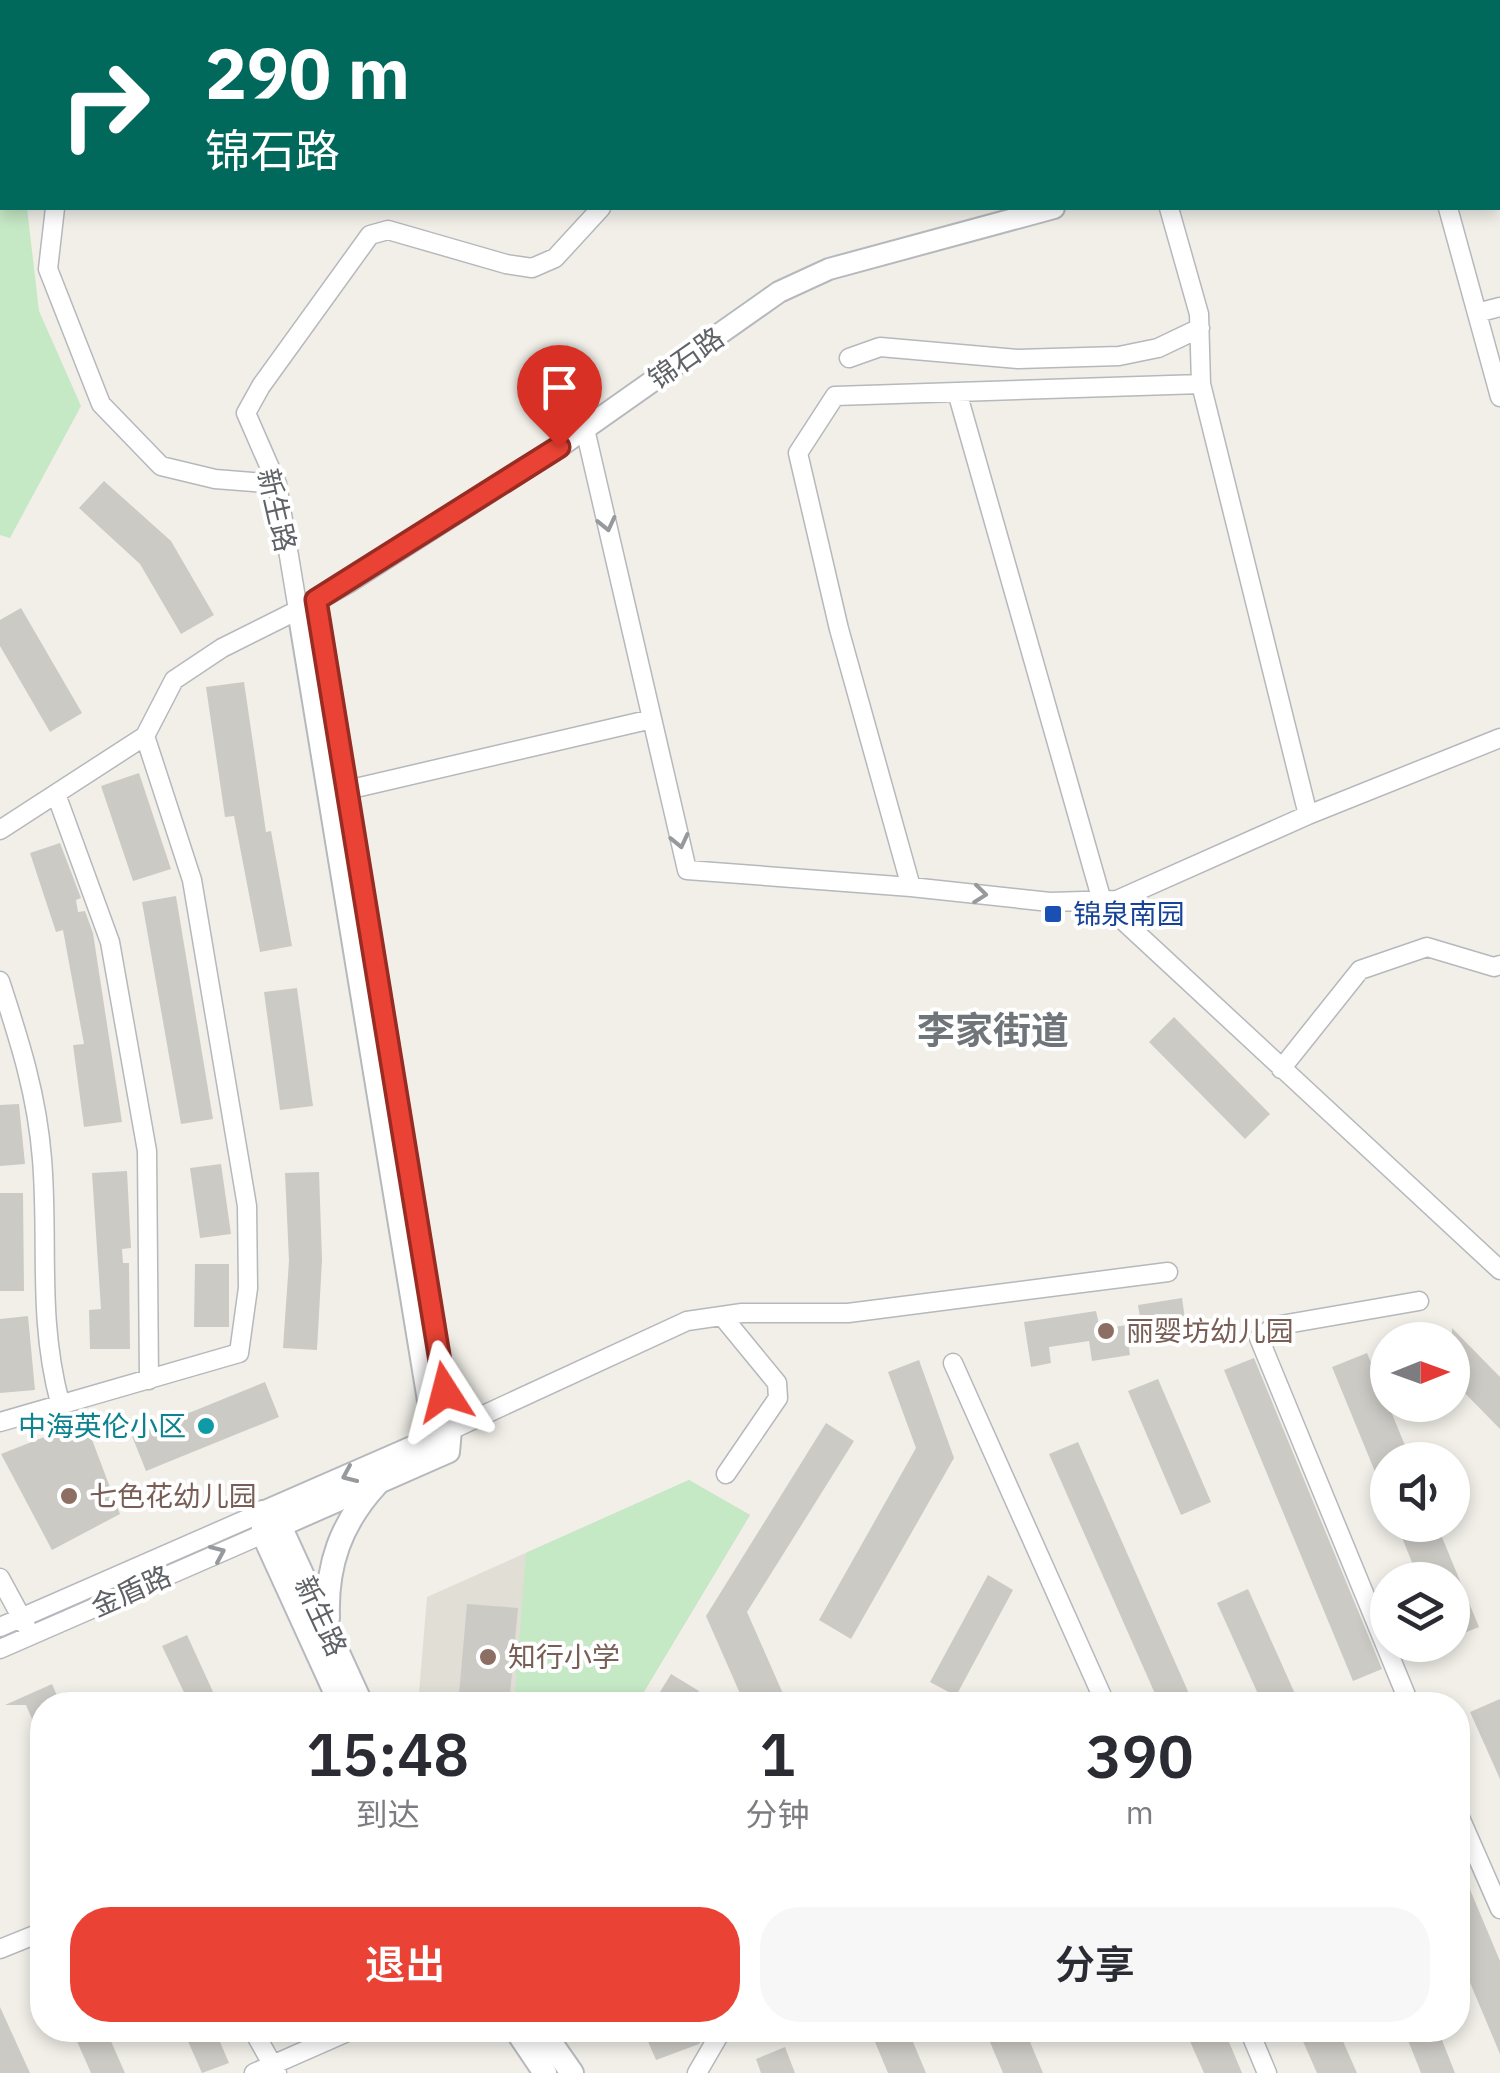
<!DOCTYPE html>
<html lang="zh">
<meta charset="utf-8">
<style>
body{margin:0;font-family:"IBM Plex Sans","Noto Sans SC",sans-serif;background:#f7f7f7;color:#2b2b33;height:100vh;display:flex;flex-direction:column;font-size:38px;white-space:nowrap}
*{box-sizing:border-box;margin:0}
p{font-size:32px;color:#7c7c81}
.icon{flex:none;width:55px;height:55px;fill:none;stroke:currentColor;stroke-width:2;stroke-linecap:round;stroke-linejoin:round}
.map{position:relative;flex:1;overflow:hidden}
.panel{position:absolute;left:30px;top:1692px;width:1440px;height:350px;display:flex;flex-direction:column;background:#fff;border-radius:40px;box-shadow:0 5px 15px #0003}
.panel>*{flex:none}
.banner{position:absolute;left:0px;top:0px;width:1500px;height:210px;box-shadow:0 5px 15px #0003;background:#00695c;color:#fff;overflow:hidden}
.needle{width:65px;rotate:89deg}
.fabs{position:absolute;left:1370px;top:1322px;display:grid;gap:20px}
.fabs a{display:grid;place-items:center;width:100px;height:100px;border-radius:50%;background:#fff;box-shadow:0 5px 15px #0003;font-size:50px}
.pin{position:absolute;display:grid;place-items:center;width:85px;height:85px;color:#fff;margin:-102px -42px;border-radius:50% 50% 50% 0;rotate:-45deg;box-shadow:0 0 10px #0007}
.pin .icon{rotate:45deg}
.me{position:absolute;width:110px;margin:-55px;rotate:351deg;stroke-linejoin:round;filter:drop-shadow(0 0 8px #0008)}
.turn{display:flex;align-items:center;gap:35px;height:210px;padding:0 40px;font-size:45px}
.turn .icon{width:130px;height:130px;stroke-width:2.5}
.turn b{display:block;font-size:70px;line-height:85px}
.eta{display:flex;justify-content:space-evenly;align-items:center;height:170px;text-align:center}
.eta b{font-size:60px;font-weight:600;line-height:70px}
.button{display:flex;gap:20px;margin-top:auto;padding:20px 40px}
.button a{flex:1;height:115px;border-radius:40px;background:#ea4335;color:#fff;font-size:40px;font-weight:600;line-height:115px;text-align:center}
.button a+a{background:#f7f7f7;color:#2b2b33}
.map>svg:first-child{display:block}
</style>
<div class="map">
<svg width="1500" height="2073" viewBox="0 0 1500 2073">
<rect width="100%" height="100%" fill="#f1efe8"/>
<path fill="#e1ded6" d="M689,1480L750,1515L636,1705H418L427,1597Z"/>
<path fill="#c5e8c5" d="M245,0H766L245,2Z
M0,177L2,208H27L39,311L81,406L10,538L0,535Z
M689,1480L750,1515L636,1705H514L526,1553Z"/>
<path fill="#cccac5" d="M104,481L171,541L214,615L181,634L140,564L79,508Z
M21,608L82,713L50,732L0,646V620Z
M244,682L266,832L271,831L292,946L260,952L234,816L225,817L206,687Z
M139,773L171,869L133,881L101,786Z
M60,843L81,898L76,900L78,912L85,911L93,933L122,1122L84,1127L73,1045L84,1044L63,930L56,932L30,853Z
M176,896L213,1119L181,1124L142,902Z
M297,988L313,1106L280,1110L264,992Z
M1174,1017L1270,1114L1245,1139L1149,1042Z
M19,1104L25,1164L0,1166V1105Z
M221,1164L231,1234L200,1238L190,1168Z
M127,1171L131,1248L122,1249L123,1263H129L130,1349H90L89,1310L101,1309L92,1173Z
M319,1172L322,1260L317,1350L283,1348L289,1261L285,1173Z
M0,1193H23L24,1291H0Z
M195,1264H229V1327H194Z
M1182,1298L1187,1333L1128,1342L1130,1355L1092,1361L1089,1341L1049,1347L1051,1363L1031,1367L1024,1322L1096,1311L1100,1329L1141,1323L1138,1305Z
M28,1316L35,1390L0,1393V1319Z
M1452,1328L1500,1377V1429L1452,1380Z
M1367,1353L1411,1460H1388L1387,1501L1332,1367Z
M1254,1358L1382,1669L1353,1681L1224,1370Z
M919,1360L954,1458L851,1639L819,1620L916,1448L888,1372Z
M1158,1379L1211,1502L1181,1515L1128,1391Z
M265,1382L279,1417L146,1471L132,1436Z
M85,1421L120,1514L52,1550L1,1454Z
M826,1423L854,1441L747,1612L788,1705H745L706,1616Z
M1078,1442L1194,1705H1160L1049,1454Z
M1397,1525H1437L1479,1627L1452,1638V1580H1419Z
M988,1575L1013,1590L956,1696L930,1682Z
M1248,1589L1300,1705H1263L1217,1603Z
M467,1604L518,1608L509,1705H458Z
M187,1635L219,1705H190L162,1646Z
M671,1674L699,1691L690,1705H652Z
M52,1684L61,1705H42V1742L26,1705H5Z
M1500,1699V1779L1470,1712Z
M1458,1861L1500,1961V2054L1458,1954Z
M0,2007L30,2073H0Z
M72,2030H106L125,2073H91Z
M183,2030H215L229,2063L202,2073Z
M643,2030H698L702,2040L699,2044L656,2060Z
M870,2030H908L926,2073H888Z
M985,2030H1025L1043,2073H1003Z
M1185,2030H1224L1242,2073H1204Z
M1298,2030H1338L1357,2073H1317Z
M1404,2030H1438L1455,2073H1421Z
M785,2047L795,2073H761L756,2059Z"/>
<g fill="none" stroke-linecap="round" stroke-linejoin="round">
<g stroke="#b5b8bc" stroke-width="21">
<path id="minor" d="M1331,0V2
M202,2L204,0
M787,2L789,0
M1034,2L1037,0
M0,142L2,143
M55,208L48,269L101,404L161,466L215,479L277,484
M1169,208L1199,314L1201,384L1308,815
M1448,208L1500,397
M1477,313L1500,307
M849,358L880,347L1018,359L1119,356L1158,348L1200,328
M957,392L1102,901L1500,1270
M585,429L687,870L911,887L1050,902L1117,900L1308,815L1500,738
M347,790L652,719
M56,794L110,942L147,1151L149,1380
M0,830L145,736
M911,887L839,629L798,453L835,396L1201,384
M0,981C20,1042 37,1095 42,1159C49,1245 37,1316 60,1403
M1281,1069L1360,970L1427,947L1494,967L1500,965
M722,1316L777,1383L778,1398L726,1474
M953,1363L1106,1705
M0,1422L239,1353L248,1288L247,1206L192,880L145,736L174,680L222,648L298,610L277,484L246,413L261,386L370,235L388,230L506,264L532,268L555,258L601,208
M451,1430L687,1321L742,1313H848L1168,1272
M0,1578L26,1626
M0,1627L263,1512
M0,1649L263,1534
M1410,1705L1259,1338L1275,1326L1419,1301
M1458,1813L1500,1909
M0,1949L42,1932
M253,2030L277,2073
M1249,2030L1267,2073
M254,2073L352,2030
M697,2073L722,2030"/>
</g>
<g stroke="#b5b8bc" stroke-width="24">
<path id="tertiary" d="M1498,87L1500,86
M316,600L451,1430L449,1452
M449,1452L434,1437L298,610L350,581L559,447L779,292L829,269L1054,208
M263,1512L444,1433
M265,1533L449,1452"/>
</g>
<g stroke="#b6babf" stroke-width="26">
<path id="secondary" d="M263,1512L280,1526L362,1705
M263,1512V1534L341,1705
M328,1618C326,1565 341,1523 377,1484
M516,2030L545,2073
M542,2030L572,2073"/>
</g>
<use href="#minor" stroke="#fff" stroke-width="18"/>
<use href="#tertiary" stroke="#fff" stroke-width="20"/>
<use href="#secondary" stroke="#fff" stroke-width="22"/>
</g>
<defs><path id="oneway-chevron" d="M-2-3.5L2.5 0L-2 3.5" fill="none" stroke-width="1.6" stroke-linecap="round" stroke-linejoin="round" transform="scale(2.5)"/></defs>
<g stroke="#979a9d">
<use href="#oneway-chevron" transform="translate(607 524) rotate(77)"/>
<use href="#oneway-chevron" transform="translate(680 841) rotate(77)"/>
<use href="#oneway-chevron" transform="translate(980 894) rotate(6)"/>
<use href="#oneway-chevron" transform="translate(349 1475) rotate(156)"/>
<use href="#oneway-chevron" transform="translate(218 1553) rotate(-24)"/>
</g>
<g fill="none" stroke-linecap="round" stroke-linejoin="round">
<g stroke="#982c22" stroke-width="25">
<path id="route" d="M445,1392L316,600L559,447"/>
</g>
<use href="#route" stroke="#ea4335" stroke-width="18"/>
</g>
<rect fill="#1a4fb4" stroke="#fff" stroke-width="4" x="1043" y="904" width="20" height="20" rx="5"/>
<g fill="#8d6e63" stroke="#fff" stroke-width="4">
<circle cx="1106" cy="1331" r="10"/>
<circle cx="69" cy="1496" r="10"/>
<circle cx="488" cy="1657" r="10"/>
</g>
<circle fill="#0f9aa8" stroke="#fff" stroke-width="4" cx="206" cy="1426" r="10"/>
<g text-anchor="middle" stroke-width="8" stroke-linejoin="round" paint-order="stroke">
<g font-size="28" fill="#5f6368" stroke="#fff">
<text transform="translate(686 358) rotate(-35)" y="10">锦石路</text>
<text transform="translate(277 510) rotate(77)" y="10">新生路</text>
<text transform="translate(131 1591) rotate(-24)" y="10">金盾路</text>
<text transform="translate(321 1616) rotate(65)" y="10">新生路</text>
</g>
<g font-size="28" fill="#164399" stroke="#fff" text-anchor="start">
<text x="1073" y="924">锦泉南园</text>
</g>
<g font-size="28" fill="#785e54" stroke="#fff" text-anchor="start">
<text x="1126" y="1341">丽婴坊幼儿园</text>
<text x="89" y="1506">七色花幼儿园</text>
<text x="508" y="1667">知行小学</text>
</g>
<g font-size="28" fill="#0d838f" stroke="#fff" text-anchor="end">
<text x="186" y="1436">中海英伦小区</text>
</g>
<g font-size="38" font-weight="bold" fill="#70757a" stroke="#fff">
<text x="993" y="1044">李家街道</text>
</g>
</g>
</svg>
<div class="fabs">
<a><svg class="needle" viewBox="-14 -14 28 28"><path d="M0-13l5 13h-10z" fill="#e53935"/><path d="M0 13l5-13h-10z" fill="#7c7c81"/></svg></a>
<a><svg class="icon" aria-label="sound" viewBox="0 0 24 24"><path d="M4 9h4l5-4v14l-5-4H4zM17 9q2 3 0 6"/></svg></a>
<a><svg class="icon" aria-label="layers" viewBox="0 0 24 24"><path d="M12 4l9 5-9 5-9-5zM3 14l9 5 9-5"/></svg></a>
</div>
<div class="pin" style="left:559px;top:447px;background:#d93025"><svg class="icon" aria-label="arrive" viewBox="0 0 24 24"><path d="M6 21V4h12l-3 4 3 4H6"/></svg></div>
<svg class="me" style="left:445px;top:1392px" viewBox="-20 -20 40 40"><path d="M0-17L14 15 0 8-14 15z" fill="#ea4335" stroke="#fff" stroke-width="4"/></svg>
<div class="banner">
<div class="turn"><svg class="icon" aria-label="right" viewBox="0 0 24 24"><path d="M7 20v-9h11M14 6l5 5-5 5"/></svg><div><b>290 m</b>锦石路</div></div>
</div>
<section class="panel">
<div class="eta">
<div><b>15:48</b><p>到达</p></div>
<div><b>1</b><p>分钟</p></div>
<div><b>390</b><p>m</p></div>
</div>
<div class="button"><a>退出</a><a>分享</a></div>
</section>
</div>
